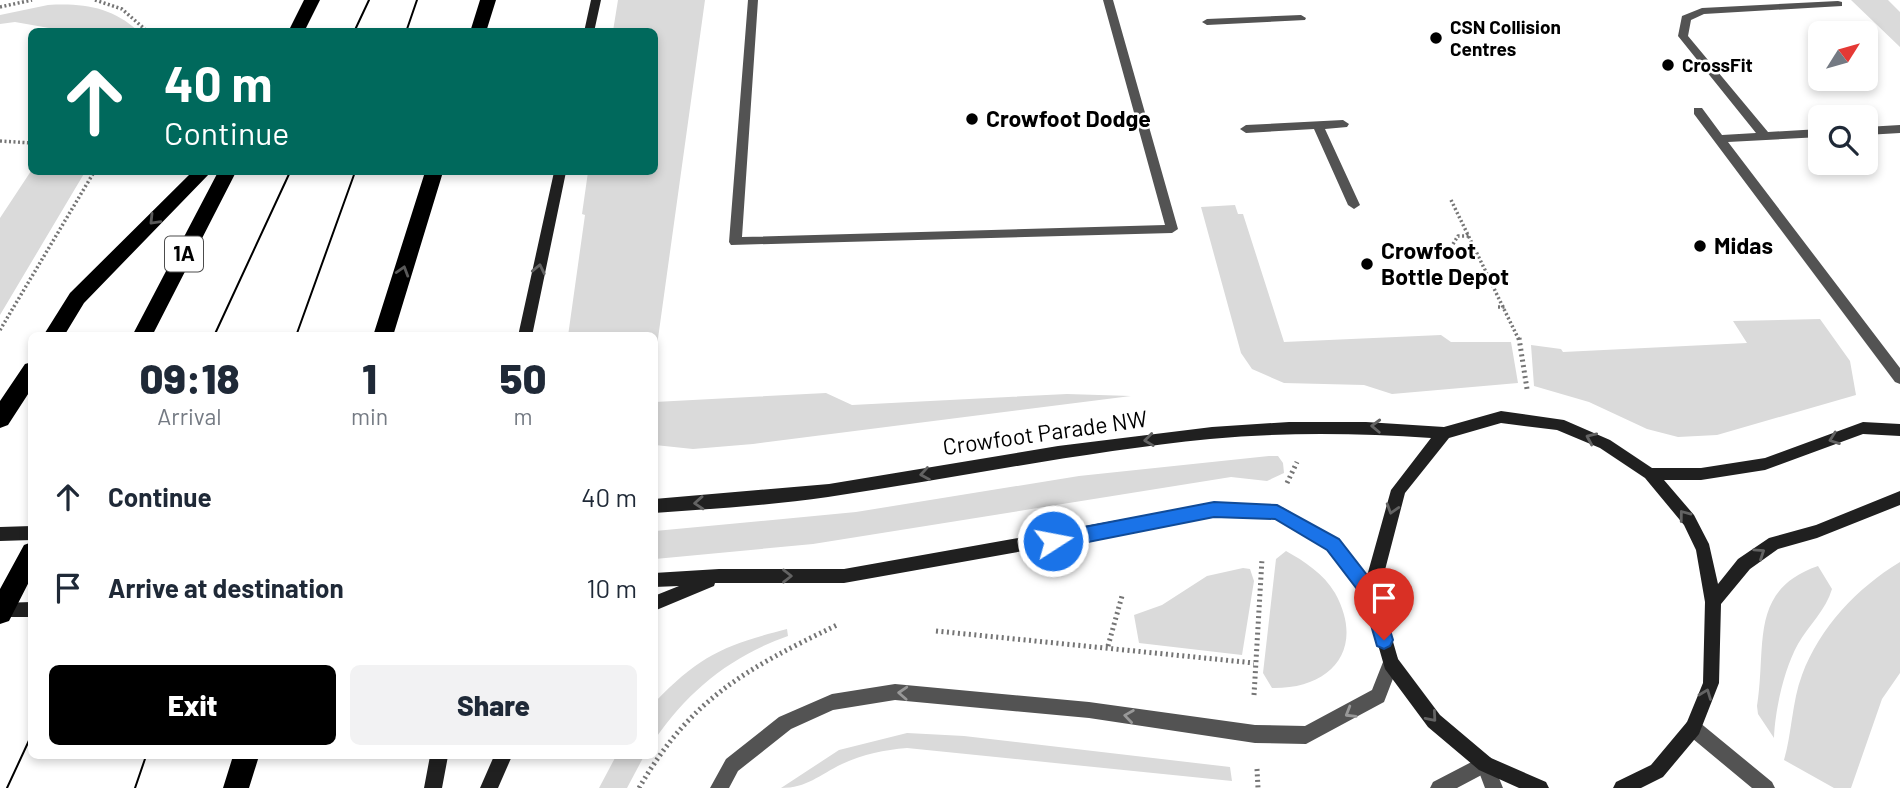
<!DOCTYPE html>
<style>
body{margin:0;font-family:Barlow,sans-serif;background:#f2f2f3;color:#1f2937;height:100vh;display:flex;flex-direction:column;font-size:26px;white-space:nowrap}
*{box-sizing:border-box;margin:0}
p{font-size:23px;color:#747a83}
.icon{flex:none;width:38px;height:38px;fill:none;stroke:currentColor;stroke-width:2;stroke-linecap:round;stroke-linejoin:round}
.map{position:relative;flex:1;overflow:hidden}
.panel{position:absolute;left:28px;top:332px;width:630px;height:427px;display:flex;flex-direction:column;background:#fff;border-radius:10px;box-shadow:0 4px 10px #0003}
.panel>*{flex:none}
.banner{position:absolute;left:28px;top:28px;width:630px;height:147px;border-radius:10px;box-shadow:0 4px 10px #0003;background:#00695c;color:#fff;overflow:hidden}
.needle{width:46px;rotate:53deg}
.tools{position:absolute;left:1808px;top:21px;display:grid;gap:14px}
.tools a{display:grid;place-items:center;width:70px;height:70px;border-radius:10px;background:#fff;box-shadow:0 4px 10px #0003;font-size:35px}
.pin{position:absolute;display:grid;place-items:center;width:60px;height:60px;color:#fff;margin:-72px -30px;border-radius:50% 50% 50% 0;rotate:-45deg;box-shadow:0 0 7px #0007}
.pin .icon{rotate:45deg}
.me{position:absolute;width:77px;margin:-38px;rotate:79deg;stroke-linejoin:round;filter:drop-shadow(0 0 5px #0008)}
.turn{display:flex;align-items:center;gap:24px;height:147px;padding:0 21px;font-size:32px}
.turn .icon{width:91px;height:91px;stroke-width:2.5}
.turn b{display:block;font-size:49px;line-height:60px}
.eta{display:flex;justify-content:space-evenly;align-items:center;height:119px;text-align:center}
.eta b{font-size:42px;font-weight:800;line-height:49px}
.cta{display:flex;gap:14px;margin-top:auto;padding:14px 21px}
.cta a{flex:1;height:80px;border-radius:10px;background:#000;color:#fff;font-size:28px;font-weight:800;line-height:80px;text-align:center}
.cta a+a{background:#f2f2f3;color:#1f2937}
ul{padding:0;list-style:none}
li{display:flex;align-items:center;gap:21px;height:91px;padding:0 21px}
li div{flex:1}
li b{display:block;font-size:26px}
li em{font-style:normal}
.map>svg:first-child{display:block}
</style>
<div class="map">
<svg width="1900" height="788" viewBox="0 0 1900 788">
<rect width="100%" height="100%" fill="#fff"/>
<path fill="#dadada" d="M618,0H705L655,360L654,336H568L585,215L582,214L588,172H654V32L613,31Z
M1851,0H1888L1900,12V47Z
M48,5C83,3 112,7 138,31H66L15,22L0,24V15Z
M31,171L85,172L0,315V218Z
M1235,205L1238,214H1243L1284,342L1441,335L1451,342H1511L1518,383L1392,394L1364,385L1284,383L1252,369L1241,353L1201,207Z
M1820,319L1850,361L1856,395L1717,435L1678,437L1647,429L1589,402L1534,386L1531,345L1561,349L1563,352L1747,343L1733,321Z
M826,393L852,405L1067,394L1131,396L753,444L693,449L655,445V402Z
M1269,456H1278L1283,463L1284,473L1267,481L1231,477L813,544L655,559V531L856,512L1079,476Z
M1286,551C1304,561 1324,574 1335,593C1366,649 1331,689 1272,688L1263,673L1276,559Z
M1900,562V673L1882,699L1851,788H1834L1784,760C1792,733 1792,701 1802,675C1820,627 1857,588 1900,562Z
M1818,566L1832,589C1826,610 1809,625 1798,644C1784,669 1775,710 1774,738L1758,714L1757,706C1767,646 1748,590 1818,566Z
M1243,568L1250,569L1254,581L1242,655L1139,643L1134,615L1162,605L1207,576Z
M787,629L788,636C731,656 689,690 655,739V702C700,655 725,645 787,629Z
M907,733L964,736L1230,767L1232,781L907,748C884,750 864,754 842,764C819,775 807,788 781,788L839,750Z
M616,756H644L627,788H599Z"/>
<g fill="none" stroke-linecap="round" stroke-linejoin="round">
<path stroke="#757575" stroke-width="3.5" stroke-dasharray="2 2.5" stroke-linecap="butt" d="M95,0L122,9L148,32
M0,7L32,0
M0,141L32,143
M1451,200L1519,340
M1453,244L1458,236H1469
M1483,277L1489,276
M1498,307H1505
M0,330L94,172"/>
<path stroke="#757575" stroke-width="5" stroke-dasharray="2 3.5" stroke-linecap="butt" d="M1519,338L1527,389
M1287,483L1297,462
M936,631L1254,663
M1108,646L1122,596
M1254,695L1262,559
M1257,769L1258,788
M639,788C691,698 746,669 837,625"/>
<path fill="#535353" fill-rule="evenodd" d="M748,0H758L742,237L1165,225L1103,0H1113L1178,229L1172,233L731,245L729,242Z
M1838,1L1842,2V6L1704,14L1691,20L1688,36L1768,132L1820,129V137L1728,142L1900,368V384L1895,382L1694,114V108H1702L1722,135L1756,133L1678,36L1682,16L1702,8Z
M1301,15L1306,18L1305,20L1207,25L1202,22L1207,19Z
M1343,120L1349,124L1347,127L1325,129L1360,205L1354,209L1348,205L1314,129L1246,133L1240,129L1246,125Z
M1900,125V133L1866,135V127Z
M1391,655L1397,657L1399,663L1384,702L1306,744L1255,743L1089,718L895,700L833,710L791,729L738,771L729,788H710L726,759L779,717L832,694L895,684L1089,702L1255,725L1305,726L1372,690L1385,657Z
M1693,719L1699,722L1772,782L1775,788H1752L1687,734L1684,728L1687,722Z
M1485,755L1491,758L1494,764L1491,770L1457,788H1430L1433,782Z"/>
<path fill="#535353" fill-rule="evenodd" d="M1485,755L1491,758L1503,788H1485L1476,764L1479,758Z"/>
<path fill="#202020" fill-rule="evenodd" d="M591,0H601L594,32H584Z
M554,172H566L532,336H518Z
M1501,411L1564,420L1610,440L1652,468H1701L1765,458L1863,422L1900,424V436L1863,434L1765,470L1701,480H1664L1694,515L1709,544L1718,584L1738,559L1769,538L1816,525L1900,491V505L1817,538L1778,549L1750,569L1721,604L1719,683L1699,734L1663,777L1641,788H1613L1616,782L1651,765L1687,722L1703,683L1705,602L1696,550L1684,525L1645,478L1600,448L1557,430L1501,423L1449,438L1405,493L1379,593L1398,659L1440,715L1491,758L1546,782L1549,788H1519L1479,770L1428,727L1385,669L1364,596L1328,550L1275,519L1214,517L844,583H715L714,586L654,611V596L679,586L654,587V573L719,569H844L1214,503L1282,507L1338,540L1367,576L1391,490L1431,438C1357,433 1284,432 1210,439C1081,452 956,478 828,497C771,505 712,509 654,513V499L829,484L1058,446L1212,427L1289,422H1366L1444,427Z
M32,526V540L0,541V527Z
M32,602V617H0V603Z
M430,756H448L442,788H424Z
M494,756H512L498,788H480Z"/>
<path fill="#000" fill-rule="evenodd" d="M304,0H320L304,32H288Z
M480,0H496L486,32H470Z
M192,172H211L84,303L64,336H43L70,293Z
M218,172H236L152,336H132Z
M425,172H443L393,336H373Z
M32,362V388L8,425L0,428V401L25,364Z
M32,542V576L9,621L0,624V589L24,545Z
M233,756H259L249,788H223Z"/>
<path stroke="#000" stroke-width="2" d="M354,32L369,0
M406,32L417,0
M214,336L290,172
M296,336L355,172
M7,788L32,734
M135,788L146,756"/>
</g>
<defs><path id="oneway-chevron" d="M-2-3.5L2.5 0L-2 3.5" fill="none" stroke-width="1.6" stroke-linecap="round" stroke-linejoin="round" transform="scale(1.75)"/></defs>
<g stroke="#595959">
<use href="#oneway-chevron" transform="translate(154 220) rotate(134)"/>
<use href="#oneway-chevron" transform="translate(403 271) rotate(-73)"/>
</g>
<g stroke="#636363">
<use href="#oneway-chevron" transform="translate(539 269) rotate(-78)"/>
<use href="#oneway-chevron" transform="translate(1376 426) rotate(-178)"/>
<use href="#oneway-chevron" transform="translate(1591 438) rotate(-156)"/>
<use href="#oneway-chevron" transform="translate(1834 439) rotate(160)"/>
<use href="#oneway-chevron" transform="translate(1149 440) rotate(173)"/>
<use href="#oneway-chevron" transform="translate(925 474) rotate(171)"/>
<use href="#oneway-chevron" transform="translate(699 503) rotate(176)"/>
<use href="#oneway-chevron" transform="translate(1392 509) rotate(107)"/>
<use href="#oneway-chevron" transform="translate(1684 515) rotate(-127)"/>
<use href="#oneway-chevron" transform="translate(1760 553) rotate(-34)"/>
<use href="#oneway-chevron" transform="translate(787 576)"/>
<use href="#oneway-chevron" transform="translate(1706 694) rotate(-69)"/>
<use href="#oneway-chevron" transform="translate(1432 717) rotate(49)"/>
</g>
<g stroke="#989898">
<use href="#oneway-chevron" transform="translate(903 693) rotate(-177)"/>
<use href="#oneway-chevron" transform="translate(1350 713) rotate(149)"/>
<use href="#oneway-chevron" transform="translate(1129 716) rotate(-172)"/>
</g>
<path fill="#1a73e8" stroke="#114b97" stroke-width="2" d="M1214,502L1277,505L1339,539L1377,588L1393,640L1390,646L1384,649L1377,646L1363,597L1327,550L1275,519L1214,517L1053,549L1044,541L1053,533Z"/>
<g fill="#000" stroke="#fff" stroke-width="2.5">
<circle cx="1436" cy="38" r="7"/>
<circle cx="1668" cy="65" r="7"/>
<circle cx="972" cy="119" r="7"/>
<circle cx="1700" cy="246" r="7"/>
<circle cx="1367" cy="264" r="7"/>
</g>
<g text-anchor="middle" stroke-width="5" stroke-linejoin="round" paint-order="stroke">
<g font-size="19" font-weight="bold" fill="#000" stroke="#fff" text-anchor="start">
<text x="1450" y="34">CSN Collision<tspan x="1450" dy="22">Centres</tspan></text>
<text x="1682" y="72">CrossFit</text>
</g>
<rect fill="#fff" stroke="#4c4c4c" stroke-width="2" x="165" y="236.5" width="38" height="35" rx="5"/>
<g font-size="21" font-weight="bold" fill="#000">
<text x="184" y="261">1A</text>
</g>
<g font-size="23" font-weight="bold" fill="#000" stroke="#fff" text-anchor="start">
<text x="986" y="127">Crowfoot Dodge</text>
<text x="1714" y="254">Midas</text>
<text x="1381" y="259">Crowfoot<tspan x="1381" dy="26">Bottle Depot</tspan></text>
</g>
<g font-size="23" fill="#000" stroke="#fff">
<text transform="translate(1045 433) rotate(-8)" y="8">Crowfoot Parade NW</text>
</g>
</g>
</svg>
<div class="tools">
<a><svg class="needle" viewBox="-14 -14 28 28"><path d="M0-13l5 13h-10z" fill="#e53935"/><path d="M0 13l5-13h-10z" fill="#747a83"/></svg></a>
<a><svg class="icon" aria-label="search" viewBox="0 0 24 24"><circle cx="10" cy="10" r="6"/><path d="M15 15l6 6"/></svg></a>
</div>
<div class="pin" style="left:1384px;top:640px;background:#d93025"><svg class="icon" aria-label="arrive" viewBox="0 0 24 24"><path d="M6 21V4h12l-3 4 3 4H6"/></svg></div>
<svg class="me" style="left:1053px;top:541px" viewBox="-20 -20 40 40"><circle r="17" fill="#1a73e8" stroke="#fff" stroke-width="3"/><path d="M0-11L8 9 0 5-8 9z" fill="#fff"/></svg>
<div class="banner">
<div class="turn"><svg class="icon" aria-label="ahead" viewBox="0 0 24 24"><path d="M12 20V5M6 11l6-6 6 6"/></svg><div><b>40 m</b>Continue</div></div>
</div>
<section class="panel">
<div class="eta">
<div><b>09:18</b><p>Arrival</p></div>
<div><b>1</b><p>min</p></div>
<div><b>50</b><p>m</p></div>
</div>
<ul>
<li><svg class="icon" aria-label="ahead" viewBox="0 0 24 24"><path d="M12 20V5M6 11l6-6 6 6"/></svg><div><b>Continue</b></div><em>40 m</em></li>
<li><svg class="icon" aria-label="arrive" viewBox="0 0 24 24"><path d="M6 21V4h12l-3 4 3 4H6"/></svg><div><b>Arrive at destination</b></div><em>10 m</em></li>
</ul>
<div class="cta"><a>Exit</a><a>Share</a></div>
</section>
</div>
